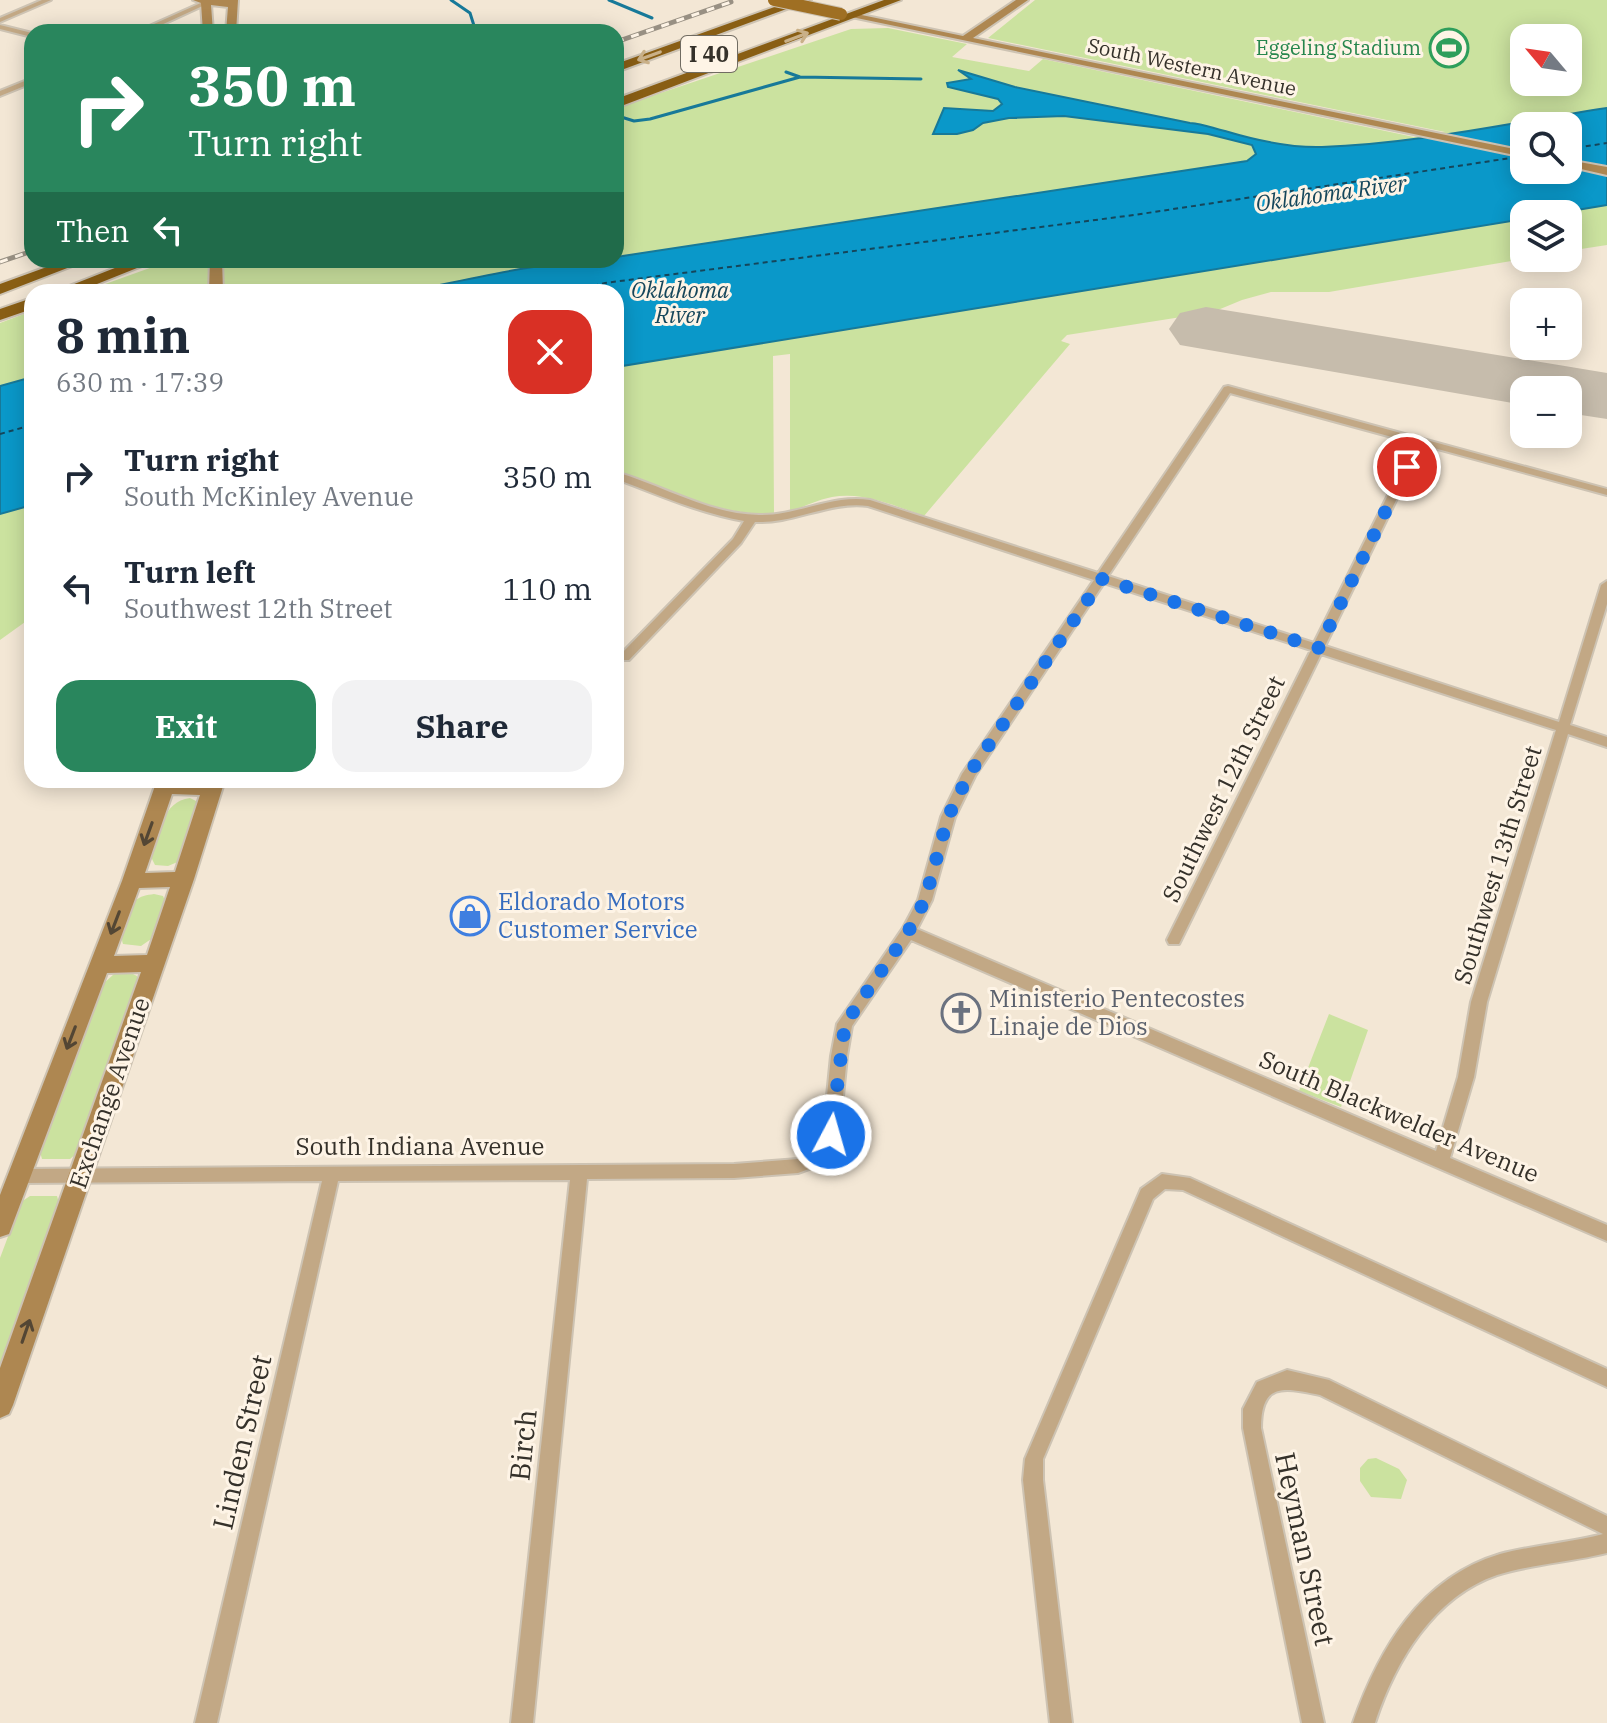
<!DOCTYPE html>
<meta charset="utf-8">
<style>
body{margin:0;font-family:"IBM Plex Serif",serif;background:#f2f2f3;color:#1f2937;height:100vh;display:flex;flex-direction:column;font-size:30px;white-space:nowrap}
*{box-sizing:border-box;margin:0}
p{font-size:26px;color:#747a83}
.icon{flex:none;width:44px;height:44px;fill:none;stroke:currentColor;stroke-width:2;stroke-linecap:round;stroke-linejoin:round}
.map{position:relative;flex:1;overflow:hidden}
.panel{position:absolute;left:24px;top:284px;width:600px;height:504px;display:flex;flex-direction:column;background:#fff;border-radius:24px;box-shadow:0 4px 20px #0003}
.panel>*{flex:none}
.guide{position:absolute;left:24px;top:24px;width:600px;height:244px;border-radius:24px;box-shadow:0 4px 20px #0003;background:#29865d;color:#fff;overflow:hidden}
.needle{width:52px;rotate:299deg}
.controls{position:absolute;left:1510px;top:24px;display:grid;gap:16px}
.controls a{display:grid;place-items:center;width:72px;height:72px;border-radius:16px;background:#fff;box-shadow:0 4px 20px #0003;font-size:40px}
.pin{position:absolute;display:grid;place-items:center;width:68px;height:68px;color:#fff;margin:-34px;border:4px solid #fff;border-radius:50%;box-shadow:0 2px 8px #0007}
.me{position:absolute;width:88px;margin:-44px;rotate:6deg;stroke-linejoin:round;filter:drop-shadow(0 0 6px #0008)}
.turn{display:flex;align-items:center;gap:28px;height:168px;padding:0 32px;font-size:36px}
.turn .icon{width:104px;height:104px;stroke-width:2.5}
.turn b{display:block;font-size:56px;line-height:68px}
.then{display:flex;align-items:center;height:76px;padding:0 32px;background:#0003;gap:16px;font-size:30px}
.round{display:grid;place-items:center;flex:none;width:84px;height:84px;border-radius:24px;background:#f2f2f3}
.overview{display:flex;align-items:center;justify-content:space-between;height:136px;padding:0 32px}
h1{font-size:48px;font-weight:800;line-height:60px}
.button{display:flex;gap:16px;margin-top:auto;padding:16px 32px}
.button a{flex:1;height:92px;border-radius:24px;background:#29865d;color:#fff;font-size:32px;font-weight:800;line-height:92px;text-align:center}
.button a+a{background:#f2f2f3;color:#1f2937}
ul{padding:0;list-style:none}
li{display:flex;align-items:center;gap:24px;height:112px;padding:0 32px}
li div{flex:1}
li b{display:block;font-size:30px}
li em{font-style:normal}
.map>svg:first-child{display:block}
</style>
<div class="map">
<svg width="1607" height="1723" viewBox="0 0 1607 1723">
<rect width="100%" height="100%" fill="#f3e7d5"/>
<path fill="#cbe29f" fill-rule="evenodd" d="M1035,0H1607V245L1568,251V214H1524V258H1529L1329,292H1271L1242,300L1213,312L1067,335L1061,341L1070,344L924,516C895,506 863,491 832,497C817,500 804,507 790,511V354L773,356L774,513C722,518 665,488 616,471V292H83L172,260H616V108L851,29L888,28L967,44L952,57L1029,71L1043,59L1414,137L1445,132L988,38ZM1524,38H1568V82H1524ZM1524,126H1568V170H1524Z
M32,311V617L0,640V323Z
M190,798L198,802L180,861L168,866L155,865L151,857C159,835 162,801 190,798Z
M154,894L163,896L166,903L154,937L141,946L123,944C119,934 128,910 135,901C140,896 147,895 154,894Z
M131,973L137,976V985L77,1153L70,1159H42L40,1152L103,984L114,974Z
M1329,1014L1368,1030L1341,1107L1299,1091Z
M30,1196H57L59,1203L0,1368V1258L21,1202Z
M1376,1458L1399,1469L1407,1480L1401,1499L1371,1497L1360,1481V1468L1368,1459Z"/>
<path fill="#0a98c9" stroke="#177999" stroke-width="2" fill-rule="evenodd" d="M958,70L1015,87L1190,123C1204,124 1212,128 1225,131C1255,140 1291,148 1322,147C1417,144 1513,122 1607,108V205L1553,214H1524V219L616,367V292H406C475,278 546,260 616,260V257L1247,161L1256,154L1252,145L1208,134L1064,116L1009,118L983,123L973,130L957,134H933L944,108L993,111L1002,104L998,99L948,87L947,83L971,79ZM1524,126H1568V170H1524Z
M32,377V505L0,514V386Z"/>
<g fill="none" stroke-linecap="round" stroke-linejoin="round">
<path stroke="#177999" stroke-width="3" d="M451,0L470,13L476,32
M609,0L652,18
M786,72L800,77L921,79
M618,116L634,121L650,119L800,77"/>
<path stroke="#15465b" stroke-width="2" stroke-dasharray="5 4" stroke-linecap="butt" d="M1568,149L1607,143
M567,292L605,283L1134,215L1524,156
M0,434L32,425"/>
<path fill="#c6bcac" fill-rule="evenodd" d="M1206,307L1607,373V419L1568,413V390H1524V405L1180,345L1169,329L1180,313Z"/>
<g stroke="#cdc3b3" stroke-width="4">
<path id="street" d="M42,0H51L0,22V18Z
M203,0H209V3L146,32H136L203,2Z
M0,25L32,33V37L0,29Z
M32,78V83L0,96V91Z
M1228,386L1607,489V495L1423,445L1325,646L1559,722L1601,585L1607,581V604L1570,725L1607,737V747L1568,734L1487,1002L1474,1077L1450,1158L1607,1225V1241L911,940L852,1026L847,1056L840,1126L833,1147L817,1166L798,1173L734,1178L587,1179L533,1723H511L570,1180L338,1181L217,1723H195L322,1181L19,1183L13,1181L11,1176L13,1171L19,1169L734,1164L798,1159L805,1156L820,1138L824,1126L831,1056L837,1024L903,928L918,900L941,817L962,774L1094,580L868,506C829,501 794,524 755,522L741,543L629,660H621L619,657L621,654L733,539L744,521C699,513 659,495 616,479V472C664,486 708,514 759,515C798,516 831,494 870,500L1098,573L1224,387ZM1230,393L1414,443L1314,643L1108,576ZM1104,583L1311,650L1167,940L1169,944H1179L1181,940L1321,654L1556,730L1471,1002L1458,1077L1436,1151L917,929L932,900L955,817L975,776Z
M1162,1174L1190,1178L1607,1369V1387L1183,1190L1165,1189L1153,1199L1043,1459V1480L1072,1723H1050L1023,1480L1025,1459L1141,1189Z
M1287,1370L1329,1380L1607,1516V1553C1571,1562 1532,1564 1497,1575C1433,1597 1395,1662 1375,1723H1353C1379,1649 1420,1578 1500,1554C1534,1545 1569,1543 1603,1534L1320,1395C1285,1388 1261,1381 1261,1428L1324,1723H1302L1243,1428V1409L1257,1382Z"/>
</g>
<g stroke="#cdc3b3" stroke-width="4">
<path id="secondary" d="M193,0H238L236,32H226L228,7L211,5L213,32H203L201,3Z
M1016,0H1028L973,38L1524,151V157L847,16L852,13L963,36Z
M1568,160L1607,167V175L1568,166Z
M210,260H222L223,292H209Z
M157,780H225L194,879L13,1405L9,1414L0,1418V1368L141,972L107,973L12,1226L9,1234L0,1237V1195L122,881ZM172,794L200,795L175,872L145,873ZM170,887L147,955L114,956L139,888Z"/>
</g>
<g stroke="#cdc3b3" stroke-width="4">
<path id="highway" d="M794,0H811L616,72V64Z
M884,0H901L616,108V99Z
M66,260H88L0,294V284Z
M135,260H157L77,292H54Z
M32,298V309L0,320V309Z"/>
</g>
<use href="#street" fill="#c2a885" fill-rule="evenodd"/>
<use href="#secondary" fill="#ae8751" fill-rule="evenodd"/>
<use href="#highway" fill="#895e14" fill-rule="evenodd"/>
<g stroke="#989083" stroke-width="5">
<path id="rail" d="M616,42L731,2
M0,262L32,251"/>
</g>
<use href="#rail" stroke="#fef4e6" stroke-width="3" stroke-dasharray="8" stroke-linecap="butt"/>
<g stroke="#cdc3b3" stroke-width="14" stroke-linecap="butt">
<path id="primary-bridge" d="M774,0L841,14"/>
</g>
<use href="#primary-bridge" stroke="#9f6f23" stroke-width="12"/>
</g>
<defs><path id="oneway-shaft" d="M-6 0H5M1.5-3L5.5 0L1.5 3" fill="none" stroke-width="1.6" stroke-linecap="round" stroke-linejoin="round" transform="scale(2)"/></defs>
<g stroke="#c9b088">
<use href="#oneway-shaft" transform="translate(797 37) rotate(-21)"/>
<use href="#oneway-shaft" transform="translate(649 56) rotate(160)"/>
</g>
<g stroke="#534634">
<use href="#oneway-shaft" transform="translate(148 834) rotate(110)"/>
<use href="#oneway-shaft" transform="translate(115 923) rotate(111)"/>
<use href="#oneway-shaft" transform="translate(71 1038) rotate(111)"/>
<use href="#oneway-shaft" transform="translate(26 1331) rotate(-71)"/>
</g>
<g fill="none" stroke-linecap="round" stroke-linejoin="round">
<path stroke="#1a73e8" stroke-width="14" stroke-dasharray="0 25.2" d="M831,1135L845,1024L908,932L925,900L948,817L969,774L1102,579L1319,648L1407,467"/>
</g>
<defs>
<g id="stadium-ring" transform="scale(2)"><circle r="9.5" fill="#fef4e6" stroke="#2e9e5b" stroke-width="1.5"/><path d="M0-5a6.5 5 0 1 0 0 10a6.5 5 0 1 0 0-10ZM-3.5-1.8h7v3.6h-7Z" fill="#2e9e5b"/></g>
<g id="shop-ring" transform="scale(2)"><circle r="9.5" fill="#fef4e6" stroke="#3f7fe0" stroke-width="1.5"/><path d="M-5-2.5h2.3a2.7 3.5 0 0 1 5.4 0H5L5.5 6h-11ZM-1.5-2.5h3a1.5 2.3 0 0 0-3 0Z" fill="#3f7fe0"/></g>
<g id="church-ring" transform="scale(2)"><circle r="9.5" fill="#fef4e6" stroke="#6b7280" stroke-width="1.5"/><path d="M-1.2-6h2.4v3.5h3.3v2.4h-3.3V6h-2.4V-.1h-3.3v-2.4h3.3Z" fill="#6b7280"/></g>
</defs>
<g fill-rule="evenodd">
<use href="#stadium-ring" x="1449" y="48"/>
<use href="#shop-ring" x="470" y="916"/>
<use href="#church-ring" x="961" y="1013"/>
</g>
<g text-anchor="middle" stroke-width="6" stroke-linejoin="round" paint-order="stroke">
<g font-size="20" fill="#27864d" stroke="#fef4e6" text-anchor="end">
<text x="1421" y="55">Eggeling Stadium</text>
</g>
<g font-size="20" fill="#35312a" stroke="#fef4e6">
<text transform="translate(1192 67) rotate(12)" y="7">South Western Avenue</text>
</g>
<rect fill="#fef4e6" stroke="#716c62" stroke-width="2" x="681" y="36" width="56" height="36" rx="6"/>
<g font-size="22" font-weight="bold" fill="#35312a">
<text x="709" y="62">I 40</text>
</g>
<g font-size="22" font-style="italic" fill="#15465b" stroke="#fef4e6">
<text transform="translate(1331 193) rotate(-8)" y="8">Oklahoma River</text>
<text x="680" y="298">Oklahoma<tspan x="680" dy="25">River</tspan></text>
</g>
<g font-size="24" fill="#35312a" stroke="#fef4e6">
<text transform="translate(1224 789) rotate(-64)" y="8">Southwest 12th Street</text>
<text transform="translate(1498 865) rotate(-73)" y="8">Southwest 13th Street</text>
<text transform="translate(110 1093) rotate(-71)" y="8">Exchange Avenue</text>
<text transform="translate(1399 1117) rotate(23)" y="8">South Blackwelder Avenue</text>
<text x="420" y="1155">South Indiana Avenue</text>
</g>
<g font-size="24" fill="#366cbe" stroke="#fef4e6" text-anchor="start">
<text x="498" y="910">Eldorado Motors<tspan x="498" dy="28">Customer Service</tspan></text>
</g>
<g font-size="24" fill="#5b616d" stroke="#fef4e6" text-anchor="start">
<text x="989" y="1007">Ministerio Pentecostes<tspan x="989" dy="28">Linaje de Dios</tspan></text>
</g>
<g font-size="28" fill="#35312a" stroke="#fef4e6">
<text transform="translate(242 1442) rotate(-77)" y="10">Linden Street</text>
<text transform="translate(523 1445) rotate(-84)" y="10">Birch</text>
<text transform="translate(1305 1549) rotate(78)" y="10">Heyman Street</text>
</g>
</g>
</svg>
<div class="controls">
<a><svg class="needle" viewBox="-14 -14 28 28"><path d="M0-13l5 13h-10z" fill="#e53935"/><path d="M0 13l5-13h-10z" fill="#747a83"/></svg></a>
<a><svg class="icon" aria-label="search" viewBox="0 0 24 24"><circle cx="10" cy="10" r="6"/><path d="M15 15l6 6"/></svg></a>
<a><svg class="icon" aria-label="layers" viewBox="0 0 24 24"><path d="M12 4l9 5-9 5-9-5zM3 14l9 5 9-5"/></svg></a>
<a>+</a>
<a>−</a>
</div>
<div class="pin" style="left:1407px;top:467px;background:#d93025"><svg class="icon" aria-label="arrive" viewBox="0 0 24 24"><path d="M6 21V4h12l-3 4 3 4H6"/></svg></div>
<svg class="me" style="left:831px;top:1135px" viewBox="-20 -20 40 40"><circle r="17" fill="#1a73e8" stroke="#fff" stroke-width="3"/><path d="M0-11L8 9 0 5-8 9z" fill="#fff"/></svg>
<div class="guide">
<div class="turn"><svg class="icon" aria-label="right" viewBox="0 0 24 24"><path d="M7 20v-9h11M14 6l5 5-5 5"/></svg><div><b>350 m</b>Turn right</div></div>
<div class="then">Then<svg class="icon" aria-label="left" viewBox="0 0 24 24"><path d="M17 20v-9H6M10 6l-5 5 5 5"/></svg></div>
</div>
<section class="panel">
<div class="overview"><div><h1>8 min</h1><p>630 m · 17:39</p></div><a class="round" style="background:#d93025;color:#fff"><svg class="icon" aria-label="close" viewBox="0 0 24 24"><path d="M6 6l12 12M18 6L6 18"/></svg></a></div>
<ul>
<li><svg class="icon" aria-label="right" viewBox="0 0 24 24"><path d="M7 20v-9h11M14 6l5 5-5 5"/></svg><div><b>Turn right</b><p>South McKinley Avenue</p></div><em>350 m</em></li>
<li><svg class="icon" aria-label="left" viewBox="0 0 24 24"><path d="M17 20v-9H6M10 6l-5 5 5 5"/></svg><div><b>Turn left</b><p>Southwest 12th Street</p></div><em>110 m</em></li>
</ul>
<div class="button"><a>Exit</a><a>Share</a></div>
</section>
</div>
